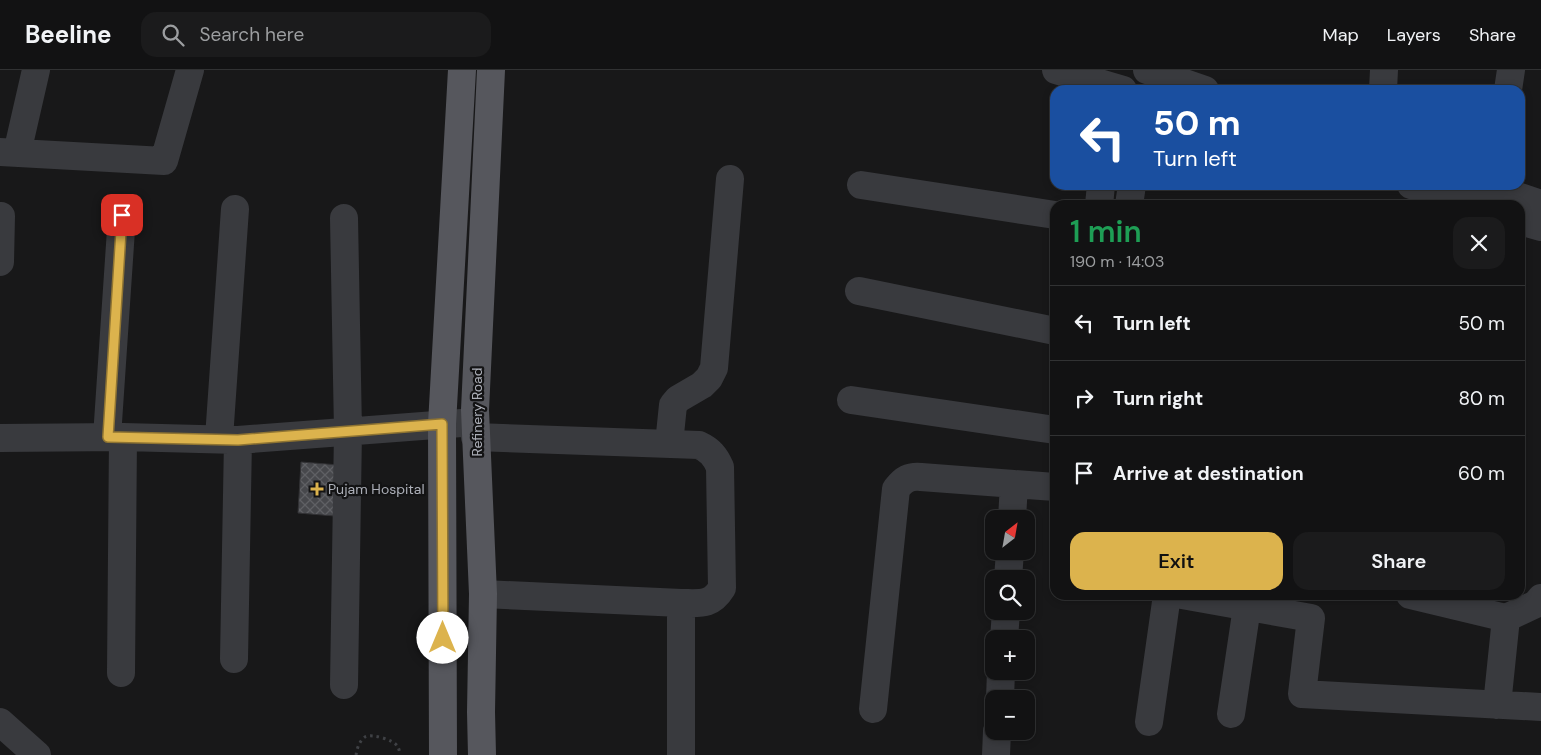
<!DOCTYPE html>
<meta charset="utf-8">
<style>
body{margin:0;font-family:"DM Sans",sans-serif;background:#1b1b1c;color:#f1f3f6;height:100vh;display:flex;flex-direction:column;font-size:19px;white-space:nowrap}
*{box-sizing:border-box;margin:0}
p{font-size:16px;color:#9c9ea0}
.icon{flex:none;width:28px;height:28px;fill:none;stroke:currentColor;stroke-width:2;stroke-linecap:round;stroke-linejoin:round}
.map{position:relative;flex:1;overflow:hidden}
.side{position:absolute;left:1050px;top:130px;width:475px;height:400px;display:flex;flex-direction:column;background:#121213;border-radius:15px;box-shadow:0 2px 8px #0003,0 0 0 1px #313233}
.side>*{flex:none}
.banner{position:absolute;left:1050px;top:15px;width:475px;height:105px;border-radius:15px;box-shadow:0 2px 8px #0003,0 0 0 1px #313233;background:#1a4fa0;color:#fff;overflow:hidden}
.needle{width:32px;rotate:31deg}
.buttons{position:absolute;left:985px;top:440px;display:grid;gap:10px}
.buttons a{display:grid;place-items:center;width:50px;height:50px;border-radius:10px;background:#121213;box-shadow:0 2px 8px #0003,0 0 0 1px #313233;font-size:25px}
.pin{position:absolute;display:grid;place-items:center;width:42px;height:42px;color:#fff;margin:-21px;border-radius:10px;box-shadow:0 2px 8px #0006}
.me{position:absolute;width:55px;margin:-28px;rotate:0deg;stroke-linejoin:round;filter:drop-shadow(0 0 4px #0008)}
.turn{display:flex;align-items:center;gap:18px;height:105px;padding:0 20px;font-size:22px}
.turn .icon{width:65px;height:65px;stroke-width:2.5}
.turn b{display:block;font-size:35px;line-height:42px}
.round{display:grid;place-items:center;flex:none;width:52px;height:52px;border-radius:15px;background:#1b1b1c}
.headline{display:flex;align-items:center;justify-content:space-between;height:85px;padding:0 20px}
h1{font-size:30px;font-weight:600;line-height:38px;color:#1e9e55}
.action{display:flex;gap:10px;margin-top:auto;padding:10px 20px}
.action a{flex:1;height:58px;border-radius:15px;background:#dcb34d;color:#111;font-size:20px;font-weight:600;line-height:58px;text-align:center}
.action a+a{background:#1b1b1c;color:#f1f3f6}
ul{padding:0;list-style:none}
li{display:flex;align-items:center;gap:15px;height:75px;padding:0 20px;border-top:1px solid #313233}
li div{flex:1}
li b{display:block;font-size:19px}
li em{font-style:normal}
header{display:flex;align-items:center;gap:30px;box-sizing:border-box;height:70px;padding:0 25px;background:#121213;border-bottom:1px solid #313233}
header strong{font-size:24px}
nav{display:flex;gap:28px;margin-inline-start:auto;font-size:18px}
.search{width:350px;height:45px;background:#1b1b1c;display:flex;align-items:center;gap:12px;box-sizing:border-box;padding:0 18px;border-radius:15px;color:#9c9ea0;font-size:19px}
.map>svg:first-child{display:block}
</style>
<header>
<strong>Beeline</strong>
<div class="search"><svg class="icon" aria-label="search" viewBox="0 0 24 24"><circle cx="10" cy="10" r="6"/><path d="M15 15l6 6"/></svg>Search here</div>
<nav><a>Map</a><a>Layers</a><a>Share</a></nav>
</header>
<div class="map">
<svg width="1541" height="685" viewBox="0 0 1541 685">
<defs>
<pattern id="building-cross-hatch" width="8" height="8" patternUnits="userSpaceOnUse" patternTransform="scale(1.25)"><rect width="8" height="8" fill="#47484c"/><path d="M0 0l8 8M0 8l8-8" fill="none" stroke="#5f6064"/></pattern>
</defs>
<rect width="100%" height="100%" fill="#181819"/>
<path fill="url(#building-cross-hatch)" stroke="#323235" d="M301,392L339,395L335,446L298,443Z"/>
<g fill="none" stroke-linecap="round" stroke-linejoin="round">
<path stroke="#3f4145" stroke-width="3" stroke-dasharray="2.5 4" stroke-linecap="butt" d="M356,685C357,679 359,671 365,667C371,663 395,670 398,677C399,679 400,683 400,685"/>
<path stroke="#393a3e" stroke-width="28" d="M1383,20L1384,0
M1508,20L1511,0
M0,82L164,91L190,0
M17,83L36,0
M861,115L1055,145
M1099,135L1101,115
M1129,135L1132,115
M1463,135L1468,115
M344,148L348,361L344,615
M0,192L1,146
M859,221L1055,261
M851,330L1055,360
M107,367L122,145
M475,367L699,375C710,380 715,386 720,397L722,518C711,536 700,533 681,533
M0,368L123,367L238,370L475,352
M219,368L235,139
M669,374L673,335L678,329L702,315L709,308L714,298L730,109
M1012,449L1014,414
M1008,509L1010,481
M483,524L681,533V685
M1182,525L1311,548L1302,624L1541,637
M1410,525L1506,548L1497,635
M1506,548L1536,534L1541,528
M1004,569L1006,541
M234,589L238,370
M121,603L123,367
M1000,629L1001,601
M873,639L896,419C904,409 909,406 921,407L1055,417
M1231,644L1247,537
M0,652L37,685
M1149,652L1167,525
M996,685L997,661"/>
<path stroke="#393a3e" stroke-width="28" d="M1056,0L1123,20
M1147,0L1205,20
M1411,115L1471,135
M1484,115L1541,134
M1520,151L1541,157"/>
<path stroke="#56575d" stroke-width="28" d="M443,685L442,354L462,0
M482,685L481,642L483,524L475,340L491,0"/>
</g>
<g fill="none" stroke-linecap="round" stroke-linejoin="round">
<g stroke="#8f7432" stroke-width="12">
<path id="route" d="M122,145L108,367L238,370L442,354L443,568"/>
</g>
<use href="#route" stroke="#dcb34d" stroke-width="9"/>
</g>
<path fill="#dcb34d" stroke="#131314" stroke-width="2" d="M314.5 411.5h5v5h5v5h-5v5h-5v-5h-5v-5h5z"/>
<g text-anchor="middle" stroke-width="4.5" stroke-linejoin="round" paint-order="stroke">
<g font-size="14" fill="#acafb8" stroke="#131314">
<text transform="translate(477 342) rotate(-90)" y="5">Refinery Road</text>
</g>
<g font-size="14" fill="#acafb8" stroke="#131314" text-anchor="start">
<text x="328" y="424">Pujam Hospital</text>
</g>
</g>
</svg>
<div class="buttons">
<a><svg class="needle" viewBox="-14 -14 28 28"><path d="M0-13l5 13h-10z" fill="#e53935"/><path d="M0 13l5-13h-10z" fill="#9c9ea0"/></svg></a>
<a><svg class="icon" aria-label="search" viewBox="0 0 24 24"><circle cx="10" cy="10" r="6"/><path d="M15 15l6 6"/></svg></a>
<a>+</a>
<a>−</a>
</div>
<div class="pin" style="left:122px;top:145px;background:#d93025"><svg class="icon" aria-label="arrive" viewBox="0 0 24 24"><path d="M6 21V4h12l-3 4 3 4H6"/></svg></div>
<svg class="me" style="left:443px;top:568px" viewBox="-20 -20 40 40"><circle r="19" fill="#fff"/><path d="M0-13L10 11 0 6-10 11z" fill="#dcb34d"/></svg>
<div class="banner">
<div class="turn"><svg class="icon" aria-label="left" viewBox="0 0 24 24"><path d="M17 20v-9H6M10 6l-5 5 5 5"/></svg><div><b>50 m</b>Turn left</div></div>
</div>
<section class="side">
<div class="headline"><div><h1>1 min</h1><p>190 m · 14:03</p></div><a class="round"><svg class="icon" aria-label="close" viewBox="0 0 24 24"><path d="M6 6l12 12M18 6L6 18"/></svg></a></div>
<ul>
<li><svg class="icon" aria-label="left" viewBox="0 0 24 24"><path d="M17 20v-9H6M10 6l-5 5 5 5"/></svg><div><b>Turn left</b></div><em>50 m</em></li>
<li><svg class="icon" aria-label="right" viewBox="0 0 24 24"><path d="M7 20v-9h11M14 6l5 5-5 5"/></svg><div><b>Turn right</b></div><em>80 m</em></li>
<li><svg class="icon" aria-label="arrive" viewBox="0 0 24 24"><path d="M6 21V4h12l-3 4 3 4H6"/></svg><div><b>Arrive at destination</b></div><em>60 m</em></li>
</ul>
<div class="action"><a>Exit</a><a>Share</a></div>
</section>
</div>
